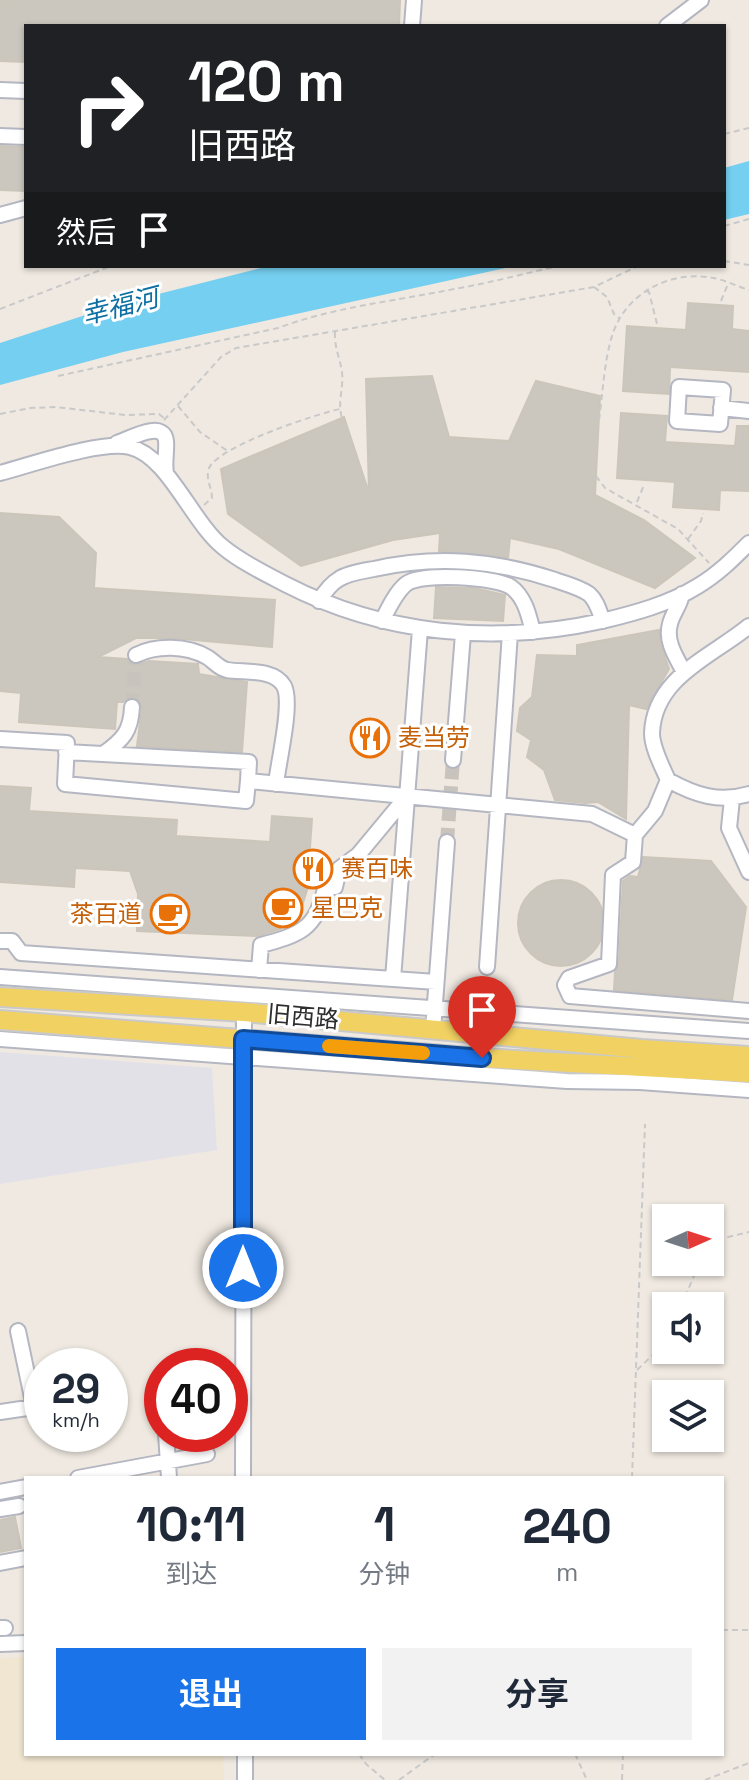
<!DOCTYPE html>
<html lang="zh">
<meta charset="utf-8">
<style>
body{margin:0;font-family:"Space Grotesk","Noto Sans SC",sans-serif;background:#f2f2f3;color:#1f2937;height:100vh;display:flex;flex-direction:column;font-size:30px;white-space:nowrap}
*{box-sizing:border-box;margin:0}
p{font-size:26px;color:#747a83}
.icon{flex:none;width:44px;height:44px;fill:none;stroke:currentColor;stroke-width:2;stroke-linecap:round;stroke-linejoin:round}
.map{position:relative;flex:1;overflow:hidden}
.side{position:absolute;left:24px;top:1476px;width:700px;height:280px;display:flex;flex-direction:column;background:#fff;border-radius:0px;box-shadow:0 2px 6px #0004}
.side>*{flex:none}
.top-card{position:absolute;left:24px;top:24px;width:702px;height:244px;border-radius:0px;box-shadow:0 2px 6px #0004;background:#202124;color:#fff;overflow:hidden}
.needle{width:52px;rotate:87deg}
.buttons{position:absolute;left:652px;top:1204px;display:grid;gap:16px}
.buttons a{display:grid;place-items:center;width:72px;height:72px;border-radius:0px;background:#fff;box-shadow:0 2px 6px #0004;font-size:40px}
.speed{position:absolute;left:24px;top:1348px;display:flex;gap:16px;font-size:40px;font-weight:700;text-align:center}
.speed>*{display:grid;place-content:center;width:104px;height:104px;border-radius:50%;background:#fff;box-shadow:0 2px 6px #0004;line-height:1}
.speed small{font-size:20px;font-weight:400}
.speed .limit{border:12px solid #d22;background:#fff;color:#111}
.pin{position:absolute;display:grid;place-items:center;width:68px;height:68px;color:#fff;margin:-82px -34px;border-radius:50% 50% 50% 0;rotate:-45deg;box-shadow:0 0 8px #0007}
.pin .icon{rotate:45deg}
.me{position:absolute;width:88px;margin:-44px;rotate:0deg;stroke-linejoin:round;filter:drop-shadow(0 0 6px #0008)}
.turn{display:flex;align-items:center;gap:28px;height:168px;padding:0 32px;font-size:36px}
.turn .icon{width:104px;height:104px;stroke-width:2.5}
.turn b{display:block;font-size:56px;line-height:68px}
.then{display:flex;align-items:center;height:76px;padding:0 32px;background:#0003;gap:16px;font-size:30px}
.eta{display:flex;justify-content:space-evenly;align-items:center;height:136px;text-align:center}
.eta b{font-size:48px;font-weight:700;line-height:56px}
.primary-button{display:flex;gap:16px;margin-top:auto;padding:16px 32px}
.primary-button a{flex:1;height:92px;border-radius:0px;background:#1a73e8;color:#fff;font-size:32px;font-weight:700;line-height:92px;text-align:center}
.primary-button a+a{background:#f2f2f3;color:#1f2937}
.map>svg:first-child{display:block}
</style>
<div class="map">
<svg width="749" height="1780" viewBox="0 0 749 1780">
<rect width="100%" height="100%" fill="#efe9e1"/>
<path fill="#e3e1e8" d="M0,1052L212,1068L217,1150L0,1184Z"/>
<path fill="#f0e6d1" d="M26,1657V1754H223L224,1780H0V1658Z"/>
<path fill="#75cff0" d="M749,161V214L724,220V168Z
M269,266H515L123,352L0,385V343L119,304Z"/>
<path fill="#cbc7bf" stroke="#cbc5ba" stroke-width="2" d="M0,0H400L399,26H26V62L0,61Z
M0,146L26,147V191L0,190Z
M688,303L733,306L732,329L749,331V372L670,367L669,394L623,391L627,326L686,330Z
M432,376L449,437L509,441L536,381L600,396L595,495L644,520L695,558L655,588L559,549L510,538L508,558L439,551L440,533L393,540L301,566L228,514L221,469L344,417L369,493L366,379Z
M621,413L667,416L665,442L735,446L737,426H749V491L720,490L719,510L673,507L675,482L617,478Z
M0,513L59,517L96,553L94,588L275,600L272,647L172,638H136L98,657L127,659L135,665L149,661L198,664L199,674L247,682L242,752L137,746L142,707L138,699L134,697L123,702H117L115,729L19,722L21,693L0,691Z
M436,587L474,588L505,595L503,621L434,618Z
M659,630L661,646L669,669L646,709L629,705L626,819L598,802L585,803L555,800L544,770L527,757L531,740L517,731L520,708L532,697L537,655L577,656V645Z
M0,786L31,788L29,811L177,820L176,836L270,842L272,816L312,819L307,890L301,909L280,929L257,936L137,931L138,894L130,871L75,868L74,887L0,882Z
M643,857L711,861L746,907L732,1000L614,990L615,972L619,964L623,881L630,876L638,877Z
M518 923a43 43 0 1 1 86 0a43 43 0 1 1-86 0Z
M15,1517L21,1548L0,1552V1520Z"/>
<g fill="none" stroke-linecap="round" stroke-linejoin="round">
<path stroke="#c8c4bd" stroke-width="14" stroke-dasharray="14 7" stroke-linecap="butt" d="M132,707L136,655
M447,842L453,760"/>
<g stroke="#b4b7c1" stroke-width="18">
<path id="minor" d="M412,26L414,0
M667,26L701,0
M0,90L26,91
M0,136L26,137
M0,215L26,208
M679,387L723,390L720,424L677,421Z
M721,408L749,411
M117,443C129,439 164,419 166,441C167,452 164,462 166,473
M0,473C31,465 101,440 130,447C168,456 191,521 223,547C241,562 264,573 285,584C384,635 494,645 602,621C635,613 669,604 698,586C718,574 733,559 749,543
M682,594C680,606 672,614 670,624C665,641 676,657 684,672
M319,601C324,593 330,584 339,579C348,573 363,571 374,569C437,555 494,560 555,580C566,584 579,587 589,594C597,601 599,611 603,621
M382,621C388,609 396,592 406,584C421,572 496,577 511,587C525,597 529,616 533,632
M136,655C156,645 186,645 207,657C214,661 218,668 227,670C244,673 274,668 284,686C293,703 278,763 276,784
M0,739L67,743L65,784L246,801L248,781L592,814L635,835L655,811L668,780C662,766 652,748 652,733C654,677 713,656 749,626
M66,752L249,762L248,781
M103,754C123,740 131,731 132,707
M453,760L463,634
M668,780C695,795 719,803 749,794
M732,799L729,828L749,872
M635,835L633,862L613,875L609,964L569,978L565,985L570,996L749,1011
M0,941H12L21,953L436,982
M487,967L510,633
M259,970L261,945C299,935 317,929 325,888L335,887L339,869L358,855L407,796
M0,977L749,1031
M393,979L420,629
M433,1030L447,842
M0,1039L567,1081L640,1082L749,1090
M0,1412L34,1407L18,1331
M166,1434L169,1478
M78,1478L207,1454
M243,1478L244,1012
M0,1492L26,1487
M0,1509L19,1506
M0,1563L26,1558
M0,1628H5
M0,1644L26,1643
M245,1754V1780"/>
</g>
<g stroke="#c9c9c9" stroke-width="22">
<path id="major" d="M0,997L244,1012L642,1049L749,1056
M0,1020L482,1058L749,1073"/>
</g>
<path stroke="#c9c9c9" stroke-width="2" stroke-dasharray="6 4" stroke-linecap="butt" d="M724,134L749,128
M724,226L749,219
M724,261L749,265
M594,287L607,297L614,314L619,318
M646,291L649,292L657,324
M721,301L728,284
M0,309L111,266
M335,332C334,347 340,358 342,372C344,388 337,402 342,418
M58,376L278,328C334,307 395,301 454,289C489,283 523,274 558,266
M178,406L200,432L229,452
M0,414L30,408L56,407L125,415L159,414L164,418
M164,420L221,357L236,348L594,287L638,266
M599,420C603,392 604,360 613,333C626,295 666,272 707,277C721,278 736,286 749,290
M596,476L605,488L678,529L709,563
M637,502L644,485
M204,505L212,498C212,488 205,478 209,468C219,446 316,414 340,409
M688,539L701,521L703,513
M710,1247L724,1238L749,1232
M681,1306L700,1262
M637,1370L658,1350L666,1337
M632,1478L645,1124
M722,1630H749
M359,1754L366,1764L385,1780
M575,1754L587,1780
M399,1780L435,1754
M622,1780L623,1754
M705,1780L749,1763"/>
<use href="#minor" stroke="#fff" stroke-width="14"/>
<use href="#major" stroke="#f2d163" stroke-width="18"/>
</g>
<g fill="none" stroke-linecap="round" stroke-linejoin="round">
<g stroke="#114b97" stroke-width="20">
<path id="route" d="M243,1268V1039L482,1058"/>
</g>
<use href="#route" stroke="#1a73e8" stroke-width="14"/>
<path stroke="#f59e0b" stroke-width="14" d="M329,1046L423,1053"/>
</g>
<defs>
<g id="restaurant-ring" transform="scale(2)"><circle r="9.5" fill="#fff" stroke="#e8710a" stroke-width="1.5"/><path d="M-5-6h1v4h1v-4h1v4h1v-4h1v5L-1.5 .5V6h-2V.5L-5-1ZM5-6V6H3V1.5H1.5Q1.5-4 5-6Z" fill="#e8710a"/></g>
<g id="cafe-ring" transform="scale(2)"><circle r="9.5" fill="#fff" stroke="#e8710a" stroke-width="1.5"/><path d="M-5.5-4.5H6V0H3Q3 3.5 0 3.5H-2.5Q-5.5 3.5-5.5 0ZM3-3.2v2h1.7v-2ZM-6 4.5H4V6H-6Z" fill="#e8710a"/></g>
</defs>
<g fill-rule="evenodd">
<use href="#restaurant-ring" x="370" y="738"/>
<use href="#restaurant-ring" x="313" y="869"/>
<use href="#cafe-ring" x="283" y="908"/>
<use href="#cafe-ring" x="170" y="914"/>
</g>
<g text-anchor="middle" stroke-width="6" stroke-linejoin="round" paint-order="stroke">
<g font-size="24" fill="#c56008" stroke="#fff" text-anchor="start">
<text x="398" y="746">麦当劳</text>
<text x="341" y="877">赛百味</text>
<text x="311" y="916">星巴克</text>
<text x="142" y="922" text-anchor="end">茶百道</text>
</g>
<g font-size="24" fill="#2e2e2e" stroke="#fff">
<text transform="translate(303 1017) rotate(5)" y="8">旧西路</text>
</g>
<g font-size="26" font-style="italic" fill="#0d6fa3" stroke="#fff">
<text transform="translate(120 306) rotate(-14)" y="9">幸福河</text>
</g>
</g>
</svg>
<div class="buttons">
<a><svg class="needle" viewBox="-14 -14 28 28"><path d="M0-13l5 13h-10z" fill="#e53935"/><path d="M0 13l5-13h-10z" fill="#747a83"/></svg></a>
<a><svg class="icon" aria-label="sound" viewBox="0 0 24 24"><path d="M4 9h4l5-4v14l-5-4H4zM17 9q2 3 0 6"/></svg></a>
<a><svg class="icon" aria-label="layers" viewBox="0 0 24 24"><path d="M12 4l9 5-9 5-9-5zM3 14l9 5 9-5"/></svg></a>
</div>
<div class="speed"><div>29<small>km/h</small></div><div class="limit">40</div></div>
<div class="pin" style="left:482px;top:1058px;background:#d93025"><svg class="icon" aria-label="arrive" viewBox="0 0 24 24"><path d="M6 21V4h12l-3 4 3 4H6"/></svg></div>
<svg class="me" style="left:243px;top:1268px" viewBox="-20 -20 40 40"><circle r="17" fill="#1a73e8" stroke="#fff" stroke-width="3"/><path d="M0-11L8 9 0 5-8 9z" fill="#fff"/></svg>
<div class="top-card">
<div class="turn"><svg class="icon" aria-label="right" viewBox="0 0 24 24"><path d="M7 20v-9h11M14 6l5 5-5 5"/></svg><div><b>120 m</b>旧西路</div></div>
<div class="then">然后<svg class="icon" aria-label="arrive" viewBox="0 0 24 24"><path d="M6 21V4h12l-3 4 3 4H6"/></svg></div>
</div>
<section class="side">
<div class="eta">
<div><b>10:11</b><p>到达</p></div>
<div><b>1</b><p>分钟</p></div>
<div><b>240</b><p>m</p></div>
</div>
<div class="primary-button"><a>退出</a><a>分享</a></div>
</section>
</div>
